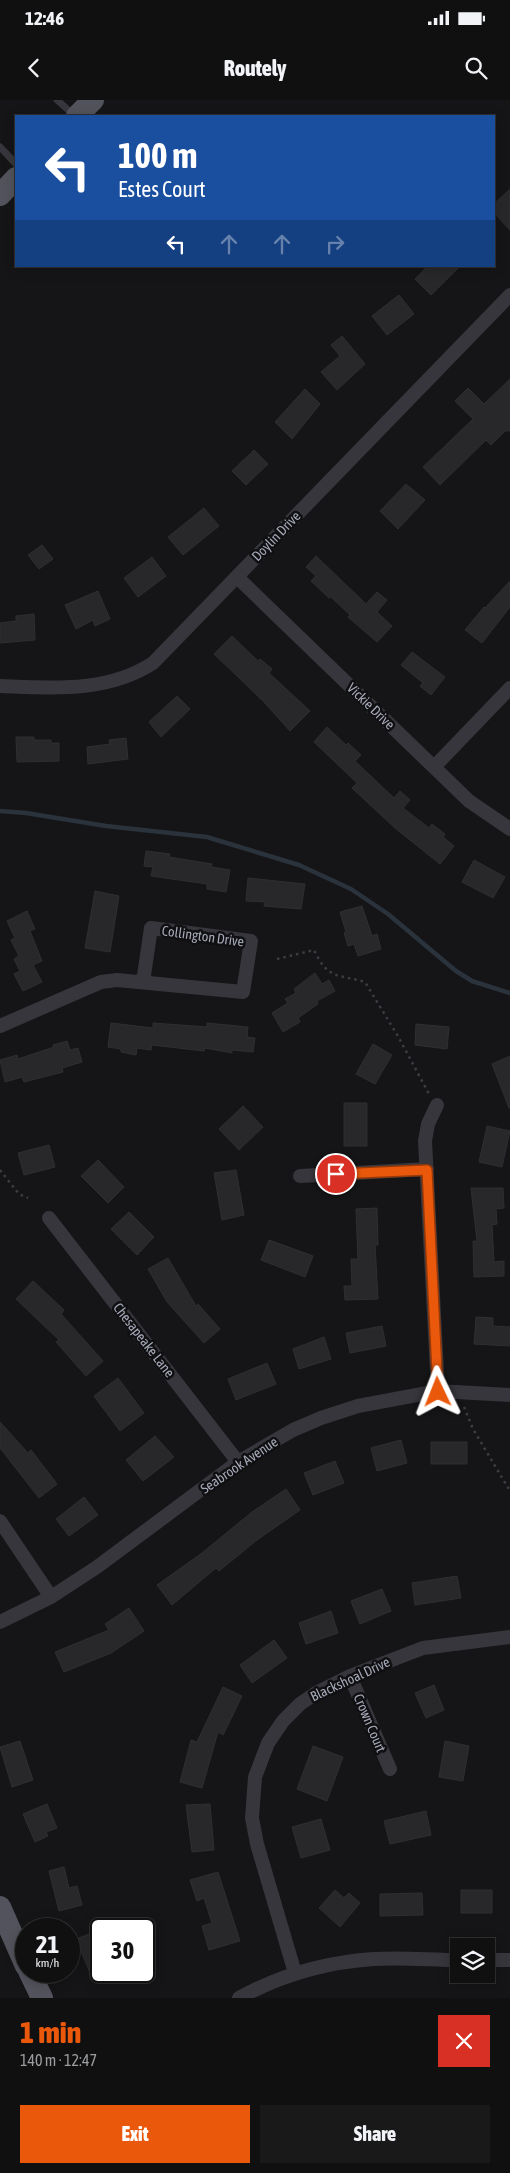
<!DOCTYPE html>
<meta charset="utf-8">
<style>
body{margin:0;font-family:"Asap Condensed",sans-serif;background:#19191a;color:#f1f3f6;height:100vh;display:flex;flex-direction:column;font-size:19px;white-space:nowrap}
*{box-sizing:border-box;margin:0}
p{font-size:16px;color:#9c9d9f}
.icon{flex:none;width:28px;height:28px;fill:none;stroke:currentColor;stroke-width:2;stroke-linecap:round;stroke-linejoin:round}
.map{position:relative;height:1898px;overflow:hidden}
.side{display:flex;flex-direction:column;background:#101011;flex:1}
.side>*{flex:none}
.hud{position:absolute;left:15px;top:15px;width:480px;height:152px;border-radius:0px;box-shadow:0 2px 12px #0003,0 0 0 1px #303031;background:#1a4fa0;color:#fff;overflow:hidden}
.fabs{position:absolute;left:450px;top:1838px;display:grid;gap:10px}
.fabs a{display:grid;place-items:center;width:45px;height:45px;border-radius:0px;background:#101011;box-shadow:0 2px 12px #0003,0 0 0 1px #303031;font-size:25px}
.speed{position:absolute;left:15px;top:1818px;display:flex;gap:10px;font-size:25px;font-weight:700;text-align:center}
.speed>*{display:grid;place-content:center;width:65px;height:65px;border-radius:50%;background:#101011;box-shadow:0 2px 12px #0003,0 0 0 1px #303031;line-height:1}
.speed small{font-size:12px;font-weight:400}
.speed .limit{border:2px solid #111;border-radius:8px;background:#fff;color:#111}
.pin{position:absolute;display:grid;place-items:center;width:42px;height:42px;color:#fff;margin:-21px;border:2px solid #fff;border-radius:50%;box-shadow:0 1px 5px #0007}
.me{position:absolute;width:55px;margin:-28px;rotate:358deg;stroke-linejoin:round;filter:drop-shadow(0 0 4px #0008)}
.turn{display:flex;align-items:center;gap:18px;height:105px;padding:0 20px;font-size:22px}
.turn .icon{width:65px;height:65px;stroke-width:2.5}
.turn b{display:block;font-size:35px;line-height:42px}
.lanes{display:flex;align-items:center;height:48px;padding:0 20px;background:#0003;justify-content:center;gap:25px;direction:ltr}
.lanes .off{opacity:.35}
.round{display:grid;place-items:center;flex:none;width:52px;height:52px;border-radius:0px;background:#19191a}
.headline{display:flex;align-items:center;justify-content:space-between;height:85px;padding:0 20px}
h1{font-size:30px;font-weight:800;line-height:38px;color:#ea580c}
.primary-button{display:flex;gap:10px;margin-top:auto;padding:10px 20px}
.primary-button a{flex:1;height:58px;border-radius:0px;background:#ea580c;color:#fff;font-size:20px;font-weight:800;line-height:58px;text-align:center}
.primary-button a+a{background:#19191a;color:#f1f3f6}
.status{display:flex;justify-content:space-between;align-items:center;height:35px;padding:0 25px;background:#101011;direction:ltr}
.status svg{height:14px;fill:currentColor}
header{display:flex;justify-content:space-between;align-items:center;height:65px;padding:0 20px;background:#101011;font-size:22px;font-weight:800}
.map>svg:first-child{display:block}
</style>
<div class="status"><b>12:46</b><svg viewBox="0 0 49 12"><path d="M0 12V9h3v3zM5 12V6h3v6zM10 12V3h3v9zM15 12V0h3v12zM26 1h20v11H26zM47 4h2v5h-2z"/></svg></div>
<header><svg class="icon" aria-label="back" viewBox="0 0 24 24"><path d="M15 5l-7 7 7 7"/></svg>Routely<svg class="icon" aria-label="search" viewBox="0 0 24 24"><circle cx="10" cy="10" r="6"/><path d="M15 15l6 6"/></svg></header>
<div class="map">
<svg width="510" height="1898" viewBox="0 0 510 1898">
<rect width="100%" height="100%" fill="#151517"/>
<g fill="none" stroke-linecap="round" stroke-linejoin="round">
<path stroke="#2a323c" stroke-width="4.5" d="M0,711L26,713L106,726L207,737L299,765L351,789L388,814L456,871L472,881L510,893"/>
</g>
<path fill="#28282b" stroke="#2f2f33" d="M510,89V130L494,113V104Z
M428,166H460L431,195L415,179Z
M399,195L414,214L387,235L372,216Z
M342,236L365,264L337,290L321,272L340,256L331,245Z
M510,279V331H505L491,345L486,340L440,385L423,367L473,319L455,301L468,288L484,304Z
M305,289L320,304L292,339L275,322Z
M254,350L268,364L246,385L232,371Z
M406,384L425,400L398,429L380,411Z
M204,408L219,426L183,455L168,437Z
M42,445L53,459L39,469L28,455Z
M316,456L366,504L377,492L387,500L377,512L392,526L377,542L348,517L350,515L331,497L329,498L311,481L316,476L306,467Z
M152,457L166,476L138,497L124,478Z
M510,481V507L482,543L465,530L484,507L485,508Z
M98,491L110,519L95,526L93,520L76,529L65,505Z
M34,514L35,540L0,543V523L16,521V516Z
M232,536L258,561L260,559L272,569L269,573L310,611L290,631L264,602L214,554Z
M412,552L445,577L431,595L420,586L423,583L401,565Z
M177,596L190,609L161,637L149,622Z
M327,627L346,645L348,643L361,655L355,661L394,698L400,691L410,700L403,708L429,728L432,724L445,734L443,737L454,746L440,764L395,728L352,688L357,683L314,642Z
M16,637H34V640H51V643H59V661L17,662Z
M126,638L128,659L88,664L87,647L110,644L109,640Z
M146,751L170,754L169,757L212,764L211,767L230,770L226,792L207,789V784L151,776L153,767L144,766Z
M474,760L505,777L493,798L462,782Z
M248,778L305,784L301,809L264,806L265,802L246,801Z
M95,791L119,796L110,852L85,848Z
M362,806L372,836L377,834L381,849L358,856L354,844L348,846L344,833L346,832L340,812Z
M27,811L35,829L30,831L42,861L33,865L42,882L23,891L14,874L20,871L14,859L19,856L11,840L15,838L7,821Z
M315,873L322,884L329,880L335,891L317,901L318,904L298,918L300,922L283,932L272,913L288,903L285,899L296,893L294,889Z
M111,923L153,928V923L207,927V923L248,927L247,937L255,938L253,952L232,950V953L205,948L204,951L152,945L151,950L137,948L136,955L121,952V949L108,947Z
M416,924L449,927L447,949L415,945Z
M67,941L70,950L78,948L82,962L62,968L63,972L24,982L22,977L5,982L0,960L17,955L18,959L54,947L53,945Z
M373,944L392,955L375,984L356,974Z
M510,956V1008H509L492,964Z
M344,1003H367V1046H344Z
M243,1006L263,1027L239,1050L219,1029Z
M487,1026L510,1031L502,1067L479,1062Z
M49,1045L55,1067L24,1075L18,1053Z
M98,1060L124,1087L108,1103L81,1076Z
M236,1070L244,1115L222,1120L214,1073Z
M471,1088H503L504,1108L496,1109L497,1124L492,1125L494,1162L504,1161V1176L474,1177L473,1141H477Z
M377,1108L378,1145H375L378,1199L345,1200L344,1186H352L351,1159H358L356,1109Z
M129,1112L154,1137L137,1155L111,1129Z
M269,1140L313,1156L305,1177L261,1160Z
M168,1158L196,1206L198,1204L220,1229L204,1243L167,1202L148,1169Z
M33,1181L64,1210L61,1214L103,1261L86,1276L56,1242L59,1240L16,1199Z
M476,1217L493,1218V1226L510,1227V1246L474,1244Z
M382,1226L386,1246L350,1253L346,1233Z
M324,1237L331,1259L299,1269L293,1249Z
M267,1263L276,1284L236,1300L228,1279Z
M118,1278L144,1313L120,1331L94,1296Z
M0,1322L28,1353L31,1350L57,1384L39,1398L0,1348Z
M155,1336L174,1357L143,1381L126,1360Z
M401,1340L407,1363L377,1371L371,1348Z
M431,1342H467V1364H431Z
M335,1361L344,1383L313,1395L304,1373Z
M286,1389L300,1410L257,1440L219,1471L216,1468L172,1505L157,1485L202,1453L252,1412Z
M84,1397L98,1415L69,1436L56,1419Z
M457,1476L461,1498L415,1505L412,1483Z
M382,1489L391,1511L360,1524L351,1501Z
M129,1508L144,1531L111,1553L64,1572L55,1552L109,1530L105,1524Z
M331,1511L338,1533L306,1544L299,1523Z
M274,1540L287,1558L252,1583L240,1565Z
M434,1585L444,1610L426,1618L415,1593Z
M223,1587L242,1596L223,1635L218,1632L202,1688L180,1682L191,1640L197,1642Z
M20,1641L33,1680L12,1687L0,1647Z
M445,1641L469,1646L463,1681L439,1677Z
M313,1646L343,1657L327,1701L297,1689Z
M47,1704L57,1728L46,1732L48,1736L35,1742L23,1714Z
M210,1704L214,1750L192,1752L186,1705Z
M426,1711L431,1735L390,1744L384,1721Z
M321,1719L330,1750L301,1758L292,1727Z
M64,1767L69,1788L77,1786L82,1805L59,1811L49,1771Z
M218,1772L240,1841L209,1850L202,1826L212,1823L204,1798L197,1801L190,1780Z
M335,1790L344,1798L349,1793L360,1803L340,1827L319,1808Z
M461,1790H492V1813H461Z
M422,1793L423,1815L380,1816V1794Z
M95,1832L101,1847V1877L93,1880L76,1839Z"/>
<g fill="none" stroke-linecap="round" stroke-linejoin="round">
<path stroke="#3c3d43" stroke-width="2.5" stroke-dasharray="2.5 4" stroke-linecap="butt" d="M277,859L314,850C328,880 338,874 365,882L399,938L429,994
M0,1070L19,1094L28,1098
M464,1307L473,1329L510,1391"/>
<path stroke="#36363c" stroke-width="7" d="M57,0L75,16
M0,47L16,64"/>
<path stroke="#36363c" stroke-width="14" d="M237,477L469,701L510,729
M0,586C53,588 107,593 153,563L510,195
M434,667L510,588
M0,926L101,882L117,880L243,892L251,841L151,828L143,882
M437,1005L428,1024L425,1041L438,1291
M300,1076L427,1069
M49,1118L238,1362
M0,1421L51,1497
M0,1522L51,1497L97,1467L238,1362L293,1330L321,1318L358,1306L438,1291L510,1295
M350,1576L390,1669
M486,1860H510
M295,1873L257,1744L252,1718L255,1677L268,1643L283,1621L300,1604L316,1593L350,1576L423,1548L510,1537
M239,1898C281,1875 327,1862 374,1859C402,1857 431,1860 459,1860"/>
<path stroke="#52535c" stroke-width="22" d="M77,16L93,0
M0,95L16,78
M0,1807L26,1866
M29,1871L42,1898"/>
</g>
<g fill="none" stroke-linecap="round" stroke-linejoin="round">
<g stroke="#983908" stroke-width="12">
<path id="route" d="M336,1074L427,1070L438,1292"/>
</g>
<use href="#route" stroke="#ea580c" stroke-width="9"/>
</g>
<g text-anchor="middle" stroke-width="5" stroke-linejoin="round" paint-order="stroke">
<g font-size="14" fill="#a6aab8" stroke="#101012">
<text transform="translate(276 436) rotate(-46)" y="5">Doylin Drive</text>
<text transform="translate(371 606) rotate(44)" y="5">Vickie Drive</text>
<text transform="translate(203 836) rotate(8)" y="5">Collington Drive</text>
<text transform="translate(144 1240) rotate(52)" y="5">Chesapeake Lane</text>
<text transform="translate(239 1365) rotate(-34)" y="5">Seabrook Avenue</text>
<text transform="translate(350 1579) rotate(-25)" y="5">Blackshoal Drive</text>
<text transform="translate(370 1623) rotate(67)" y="5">Crown Court</text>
</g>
</g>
</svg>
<div class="fabs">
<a><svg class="icon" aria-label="layers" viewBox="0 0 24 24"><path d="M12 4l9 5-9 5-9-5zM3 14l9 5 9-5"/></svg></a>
</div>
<div class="speed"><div>21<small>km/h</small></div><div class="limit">30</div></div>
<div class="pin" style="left:336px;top:1074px;background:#d93025"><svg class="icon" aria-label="arrive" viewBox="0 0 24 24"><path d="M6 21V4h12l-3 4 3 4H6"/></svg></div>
<svg class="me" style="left:438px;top:1292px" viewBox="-20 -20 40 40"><path d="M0-17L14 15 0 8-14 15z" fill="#ea580c" stroke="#fff" stroke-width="4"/></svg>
<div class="hud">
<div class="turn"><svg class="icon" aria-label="left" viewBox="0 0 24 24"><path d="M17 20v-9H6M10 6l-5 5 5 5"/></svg><div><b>100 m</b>Estes Court</div></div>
<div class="lanes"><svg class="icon" aria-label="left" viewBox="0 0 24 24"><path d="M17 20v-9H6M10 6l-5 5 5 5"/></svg><svg class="icon off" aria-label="ahead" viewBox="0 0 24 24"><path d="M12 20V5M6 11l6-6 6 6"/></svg><svg class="icon off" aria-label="ahead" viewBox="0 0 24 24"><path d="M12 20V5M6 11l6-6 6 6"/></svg><svg class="icon off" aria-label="right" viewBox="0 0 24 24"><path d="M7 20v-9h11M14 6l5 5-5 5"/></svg></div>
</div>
</div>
<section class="side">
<div class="headline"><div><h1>1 min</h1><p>140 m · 12:47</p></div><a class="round" style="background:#d93025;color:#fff"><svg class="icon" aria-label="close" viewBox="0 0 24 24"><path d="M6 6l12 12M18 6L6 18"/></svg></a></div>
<div class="primary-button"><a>Exit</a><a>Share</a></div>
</section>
